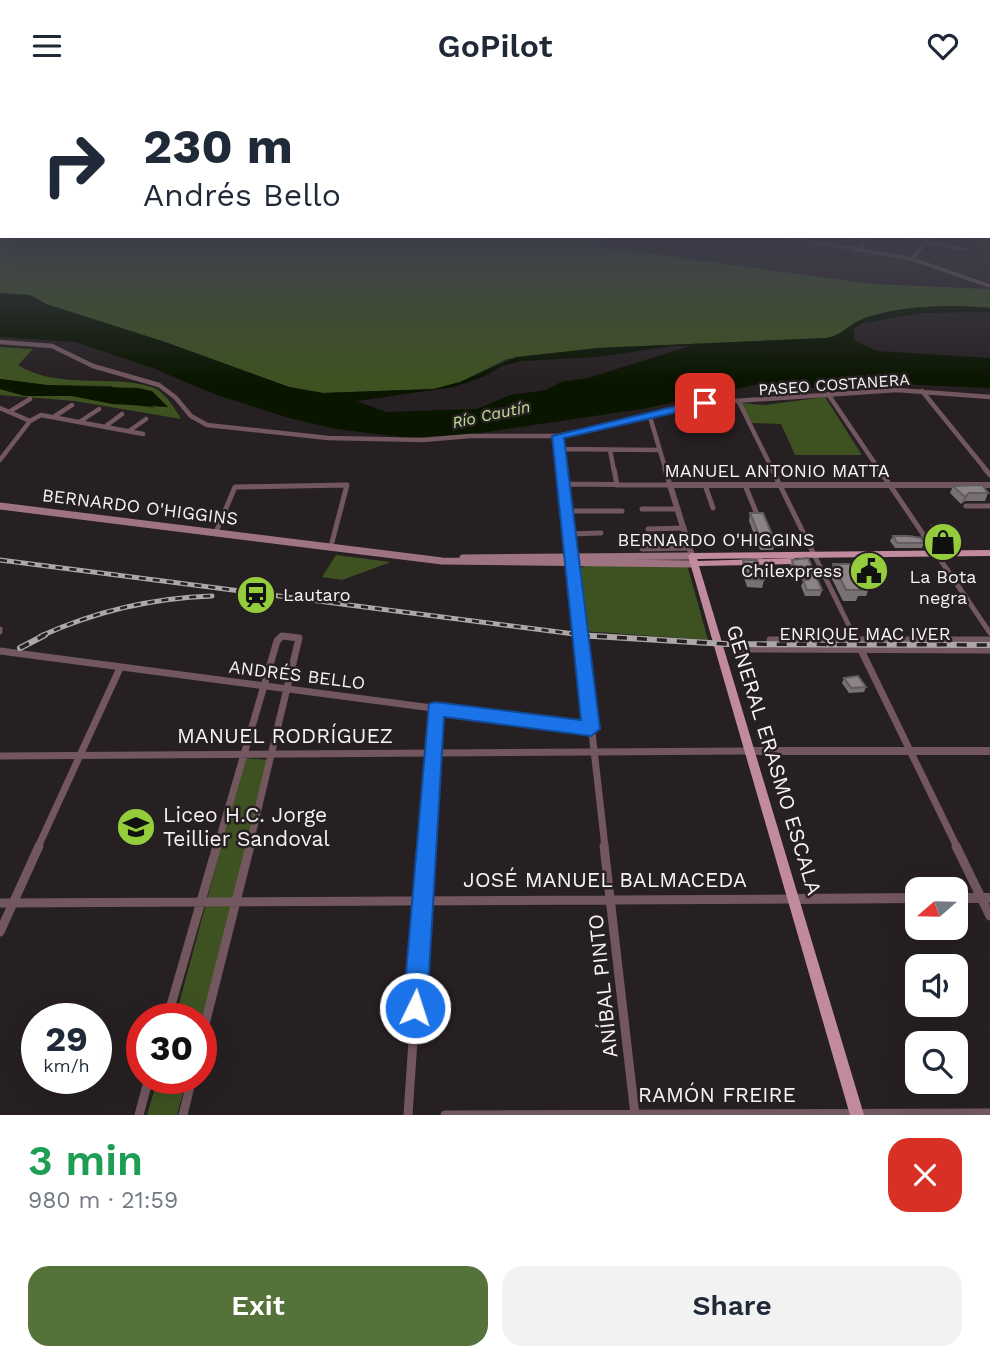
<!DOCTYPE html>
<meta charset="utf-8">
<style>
body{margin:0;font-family:"Work Sans",sans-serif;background:#f2f2f3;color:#1f2937;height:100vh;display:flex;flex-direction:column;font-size:26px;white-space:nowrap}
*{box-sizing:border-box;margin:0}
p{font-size:23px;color:#747a83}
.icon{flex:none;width:38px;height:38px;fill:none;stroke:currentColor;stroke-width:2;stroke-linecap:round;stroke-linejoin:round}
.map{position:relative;height:1024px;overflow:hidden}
.details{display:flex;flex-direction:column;background:#fff;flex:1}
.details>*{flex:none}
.guide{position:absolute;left:0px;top:0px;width:990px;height:147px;box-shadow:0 7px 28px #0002;background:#fff;color:#1f2937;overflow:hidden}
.needle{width:46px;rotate:250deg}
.controls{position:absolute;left:905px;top:786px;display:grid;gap:14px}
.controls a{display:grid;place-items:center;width:63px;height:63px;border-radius:14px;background:#fff;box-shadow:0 7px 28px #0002;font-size:35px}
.speed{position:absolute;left:21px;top:912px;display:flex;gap:14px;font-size:35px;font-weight:700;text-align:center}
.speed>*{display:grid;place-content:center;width:91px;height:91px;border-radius:50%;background:#fff;box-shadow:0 7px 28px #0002;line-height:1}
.speed small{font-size:18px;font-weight:400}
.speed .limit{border:10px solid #d22;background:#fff;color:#111}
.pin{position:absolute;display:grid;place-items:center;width:60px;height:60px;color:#fff;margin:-30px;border-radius:14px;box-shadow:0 4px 10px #0006}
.me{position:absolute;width:77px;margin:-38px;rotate:4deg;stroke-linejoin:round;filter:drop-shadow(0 0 5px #0008)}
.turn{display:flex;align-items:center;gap:24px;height:147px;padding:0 28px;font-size:32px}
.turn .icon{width:91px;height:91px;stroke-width:2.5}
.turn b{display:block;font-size:49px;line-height:60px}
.round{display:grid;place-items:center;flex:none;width:74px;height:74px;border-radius:21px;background:#f2f2f3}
.head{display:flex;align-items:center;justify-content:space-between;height:119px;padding:0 28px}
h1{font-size:42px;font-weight:600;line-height:52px;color:#1e9e55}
.primary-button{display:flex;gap:14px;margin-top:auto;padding:14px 28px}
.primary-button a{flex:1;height:80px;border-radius:21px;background:#547239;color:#fff;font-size:28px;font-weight:600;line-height:80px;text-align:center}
.primary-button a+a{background:#f2f2f3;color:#1f2937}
header{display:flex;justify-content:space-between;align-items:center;height:91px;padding:0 28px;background:#fff;font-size:32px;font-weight:600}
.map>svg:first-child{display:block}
</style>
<header><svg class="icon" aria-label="menu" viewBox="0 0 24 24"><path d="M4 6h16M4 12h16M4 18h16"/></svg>GoPilot<svg class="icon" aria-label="heart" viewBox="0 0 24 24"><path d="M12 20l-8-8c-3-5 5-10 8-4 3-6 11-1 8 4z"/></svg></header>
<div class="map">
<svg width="990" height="1024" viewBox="0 0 990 1024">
<rect width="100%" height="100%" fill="#272022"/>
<path fill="#3d5220" d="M0,146H608L593,155L873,193L990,198V217C951,213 902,214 865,227C850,232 843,244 827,247L598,257L507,268L460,291L434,298L323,302L289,296L165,251L46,213L30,204L0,202Z
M0,256L33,258L18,274C58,299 109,283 152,296C164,300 175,317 181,328L75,310L0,304V298L25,305H72L155,317L111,295L47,294L0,288Z
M825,306L862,364H795L781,333L752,332L741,312L765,314Z
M336,464L391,471L342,489L322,486Z
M682,474L688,477L708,549L583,540L577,478L586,475Z
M245,667L269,669L201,936V928H175Z
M158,987H187L177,1024H147Z"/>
<path fill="#0a1500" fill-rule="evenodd" d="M0,202L30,204L46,213L165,251L289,296L323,302L434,298L460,291L516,266L598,257L827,247C843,244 850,232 865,227C902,214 951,213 990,217V221L922,222L862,232L854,238V249L877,260L990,267V297L899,293L822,299L787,292L759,293L642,318L473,343L409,347L336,338L289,327L217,304L150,276L75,251L0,246ZM672,255H690L588,287L561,291L546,299L510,304L477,318L386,321L357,310L454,296L485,285L502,275L522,270L597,266Z
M0,288L47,294L138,297L152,300L168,316L112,313L72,305H25L0,298Z"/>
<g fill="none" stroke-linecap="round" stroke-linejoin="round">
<path stroke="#72575f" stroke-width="3.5" d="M786,146L912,168L990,195
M847,146L867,150
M905,146L964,158
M965,146L971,148
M856,160L871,146
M912,168L930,146"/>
<path stroke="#72575f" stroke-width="4.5" d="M0,251L52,255L93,275L159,294L175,306L191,325L207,334L328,347L423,349L470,345H558L705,312L897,299L990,306
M922,300L987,380
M828,303L880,380
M739,311L773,380
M0,317L30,330
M9,321L30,308
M55,325L72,314
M650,326L666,380
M81,330L99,318
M106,335L122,323
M129,340L146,328
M558,345L562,380
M559,358L660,359
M610,359L614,380
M0,369L30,330L41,324L143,343"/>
<path stroke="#72575f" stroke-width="5" d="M562,378L581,545
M614,378L617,394
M772,378L854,545
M879,378L990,542
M985,378L990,384
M563,393L670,394L665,378
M705,394L713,417
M745,394L756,421
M966,415H990
M642,418H678
M566,420H622
M648,438L684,437
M216,441L235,396L347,394L331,455
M569,443L601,442
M642,458L689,457
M0,538V541
M282,545H286"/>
<path stroke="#72575f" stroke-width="7" d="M581,544L605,756
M853,544L856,549
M770,549H990
M739,558L990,559
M861,559L957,756
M0,560L591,638
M0,665L749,660
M38,756L120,577
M217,756L277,550L282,545L299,547L249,756
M426,756L435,618"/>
<path stroke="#72575f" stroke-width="9" d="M604,755L635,1024
M956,755L990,825
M0,812L793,808
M0,841L39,755
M167,928L217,755
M201,949L250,755
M139,1024L149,987
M183,1024L192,987
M408,1024L426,755
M445,1024L990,1022"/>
<path stroke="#72575f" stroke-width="6" d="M692,465L670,394H990"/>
<path stroke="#72575f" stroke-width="8" d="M749,660H990"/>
<path stroke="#72575f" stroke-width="10" d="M956,807H990
M793,808L917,807"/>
<path stroke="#9f7482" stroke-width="7" d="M0,415L442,470L694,473
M463,467L692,465"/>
<path fill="#c28b9d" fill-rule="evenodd" d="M990,459V465L697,468L698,470L794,467L798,470L794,473L699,475L864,1024H850L688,465L692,462Z"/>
<path fill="#d295a9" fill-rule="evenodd" d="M982,146H990V149L982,147Z"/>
<g stroke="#ada7a9" stroke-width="5">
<path id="rail-far1" d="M0,469L590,545
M41,545C96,520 152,507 212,505"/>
</g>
<g stroke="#ada7a9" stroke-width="6">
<path id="rail" d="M577,544L726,553L990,554
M20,557L45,544"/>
</g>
<use href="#rail-far1" stroke="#272022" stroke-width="2.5" stroke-dasharray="7" stroke-linecap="butt"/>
<use href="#rail" stroke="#272022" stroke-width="3.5" stroke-dasharray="10" stroke-linecap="butt"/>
</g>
<path fill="#787172" d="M953,395L988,402L985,410H965L961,413L950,402Z
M750,422L775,451L773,459H760L749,430Z
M932,435L960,449L957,457H939L929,442Z
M893,445L924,452L922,457H895L890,450Z
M808,467L822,499L820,505H805L801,495L804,489L801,482H792L790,476L792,469Z
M743,469L764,489L762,497L747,496L741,477Z
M833,473L870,495L866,505H858L856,510H843L830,484Z
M844,587L866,596L864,601L849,602L842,592Z"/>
<path fill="#615c5d" d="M969,402L965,410L961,413L965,406Z"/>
<path fill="#8b8385" stroke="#615c5d" stroke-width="2" d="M982,394L988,402H969L965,406L953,395Z
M750,422H763L775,451H762Z
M950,434L960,449H942L932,435Z
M893,445H909L921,447L924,452H897Z
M808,467L822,499H807L803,489H808L803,476H794L792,469Z
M743,469H757L764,489L749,488Z
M833,473H861L870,495H858L861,499H846Z
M858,585L866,596L851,597L844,587Z"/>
<linearGradient id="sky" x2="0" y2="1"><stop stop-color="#151213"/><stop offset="0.5" stop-color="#41424f"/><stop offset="1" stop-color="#41424f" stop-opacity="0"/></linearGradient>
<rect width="990" height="290" fill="url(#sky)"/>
<path fill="#1a73e8" stroke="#114b97" stroke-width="2" d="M705,308L711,312L709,314L564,347L600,638L591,645L444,626L427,917L424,925L415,929L406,925L403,917L429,613L435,611L581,629L552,345Z"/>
<defs>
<g id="shop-disc" transform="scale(2.0125)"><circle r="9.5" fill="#94cc3c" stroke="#272022"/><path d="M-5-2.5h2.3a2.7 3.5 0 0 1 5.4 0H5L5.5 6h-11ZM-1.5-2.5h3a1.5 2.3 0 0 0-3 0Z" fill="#111"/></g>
<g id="civic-disc" transform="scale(2.0125)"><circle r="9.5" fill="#94cc3c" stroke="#272022"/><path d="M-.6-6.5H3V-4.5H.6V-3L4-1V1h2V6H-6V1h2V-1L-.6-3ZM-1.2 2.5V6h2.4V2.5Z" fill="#111"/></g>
<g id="station-disc" transform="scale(2.0125)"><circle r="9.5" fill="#94cc3c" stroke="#272022"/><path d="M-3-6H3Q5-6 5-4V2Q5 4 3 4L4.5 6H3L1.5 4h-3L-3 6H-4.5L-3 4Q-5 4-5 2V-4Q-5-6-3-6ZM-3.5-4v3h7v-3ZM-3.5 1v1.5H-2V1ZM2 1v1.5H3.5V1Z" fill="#111"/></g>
<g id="school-disc" transform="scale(2.0125)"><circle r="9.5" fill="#94cc3c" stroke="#272022"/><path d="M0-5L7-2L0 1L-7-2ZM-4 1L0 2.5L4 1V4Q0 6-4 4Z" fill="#111"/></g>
</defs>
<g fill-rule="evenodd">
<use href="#shop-disc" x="943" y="451"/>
<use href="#civic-disc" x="869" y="480"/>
<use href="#station-disc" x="256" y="504"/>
<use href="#school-disc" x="136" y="736"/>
</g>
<g text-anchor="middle" stroke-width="5" stroke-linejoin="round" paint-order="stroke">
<g font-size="16" fill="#f7f2f4" stroke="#272022">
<text transform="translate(834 293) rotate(-4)" y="6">PASEO COSTANERA</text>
</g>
<g font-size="16" font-style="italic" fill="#bee392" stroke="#272022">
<text transform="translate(491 323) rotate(-12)" y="6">Río Cautín</text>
</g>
<g font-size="18" fill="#f7f2f4" stroke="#272022">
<text x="777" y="386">MANUEL ANTONIO MATTA</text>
<text transform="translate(140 416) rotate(7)" y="6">BERNARDO O'HIGGINS</text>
<text x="716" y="455">BERNARDO O'HIGGINS</text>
<text x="865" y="549">ENRIQUE MAC IVER</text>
<text transform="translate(297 584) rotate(7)" y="6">ANDRÉS BELLO</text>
</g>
<g font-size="18" fill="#f7f2f4" stroke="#272022" text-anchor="end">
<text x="842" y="486">Chilexpress</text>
<text x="943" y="492" text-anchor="middle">La Bota<tspan x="943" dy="21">negra</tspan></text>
<text x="283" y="510" text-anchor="start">Lautaro</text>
</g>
<g font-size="21" fill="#f7f2f4" stroke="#272022">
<text x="285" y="652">MANUEL RODRÍGUEZ</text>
<text transform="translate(774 669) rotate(73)" y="7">GENERAL ERASMO ESCALA</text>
<text x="605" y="796">JOSÉ MANUEL BALMACEDA</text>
<text transform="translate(603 895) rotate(-96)" y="7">ANÍBAL PINTO</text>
<text x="717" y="1011">RAMÓN FREIRE</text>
</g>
<g font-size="21" fill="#f7f2f4" stroke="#272022" text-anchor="start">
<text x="163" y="731">Liceo H.C. Jorge<tspan x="163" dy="24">Teillier Sandoval</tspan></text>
</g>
</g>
</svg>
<div class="controls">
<a><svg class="needle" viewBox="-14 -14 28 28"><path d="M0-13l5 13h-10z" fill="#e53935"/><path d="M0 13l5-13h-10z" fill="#747a83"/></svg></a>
<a><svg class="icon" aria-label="sound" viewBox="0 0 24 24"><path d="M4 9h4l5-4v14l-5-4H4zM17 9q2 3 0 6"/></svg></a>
<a><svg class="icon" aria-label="search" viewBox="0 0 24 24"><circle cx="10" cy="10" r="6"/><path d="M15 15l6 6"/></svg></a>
</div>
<div class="speed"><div>29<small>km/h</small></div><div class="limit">30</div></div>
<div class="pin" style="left:705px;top:312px;background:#d93025"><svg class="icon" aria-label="arrive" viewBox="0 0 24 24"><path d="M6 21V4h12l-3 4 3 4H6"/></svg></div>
<svg class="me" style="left:415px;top:917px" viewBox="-20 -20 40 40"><circle r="17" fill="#1a73e8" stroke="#fff" stroke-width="3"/><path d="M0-11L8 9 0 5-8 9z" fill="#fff"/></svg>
<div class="guide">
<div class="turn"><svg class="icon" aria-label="right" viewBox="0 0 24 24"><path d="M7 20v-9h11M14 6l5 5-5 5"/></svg><div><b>230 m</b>Andrés Bello</div></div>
</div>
</div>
<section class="details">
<div class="head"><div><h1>3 min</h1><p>980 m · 21:59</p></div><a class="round" style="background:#d93025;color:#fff"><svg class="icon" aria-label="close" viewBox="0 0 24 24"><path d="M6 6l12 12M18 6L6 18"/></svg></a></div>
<div class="primary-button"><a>Exit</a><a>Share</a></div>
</section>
